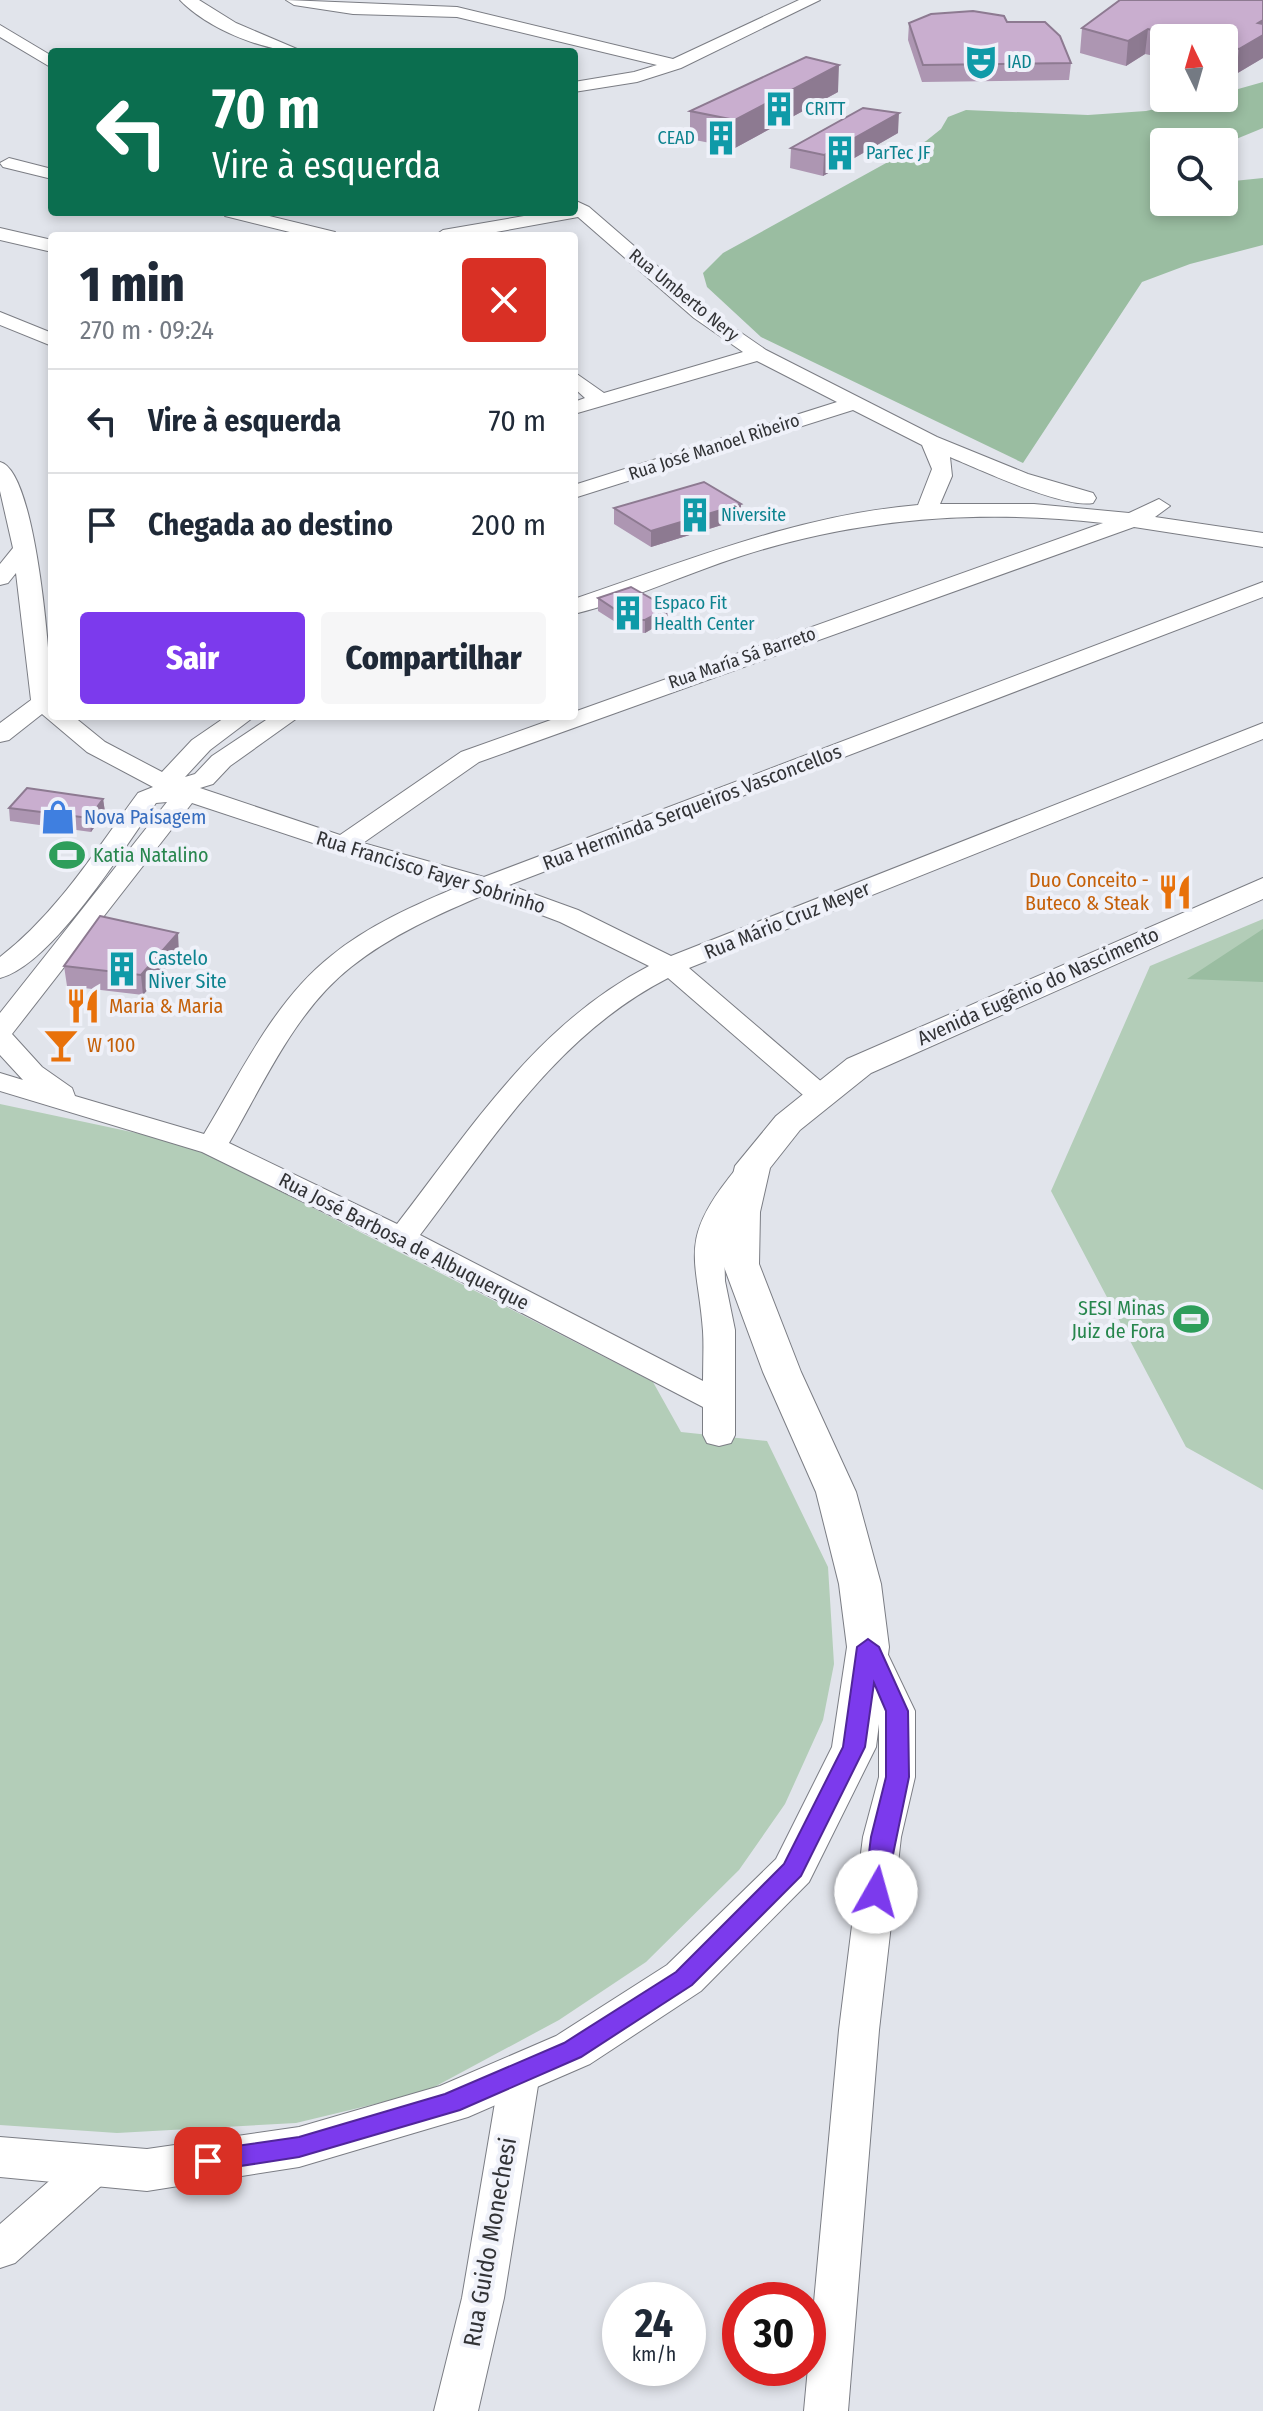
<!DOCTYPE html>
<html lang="pt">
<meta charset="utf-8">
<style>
body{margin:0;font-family:"Fira Sans Condensed",sans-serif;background:#f6f6f7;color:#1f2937;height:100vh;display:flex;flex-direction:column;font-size:30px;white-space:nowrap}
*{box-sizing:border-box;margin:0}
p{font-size:26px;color:#747a83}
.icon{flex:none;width:44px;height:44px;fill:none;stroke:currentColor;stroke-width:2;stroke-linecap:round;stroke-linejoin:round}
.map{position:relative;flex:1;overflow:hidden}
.side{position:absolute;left:48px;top:232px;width:530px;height:488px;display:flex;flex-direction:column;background:#fff;border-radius:8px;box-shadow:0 4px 12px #0003}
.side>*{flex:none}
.top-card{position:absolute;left:48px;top:48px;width:530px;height:168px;border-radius:8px;box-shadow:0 4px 12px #0003;background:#0b6e4f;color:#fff;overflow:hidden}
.needle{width:52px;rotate:355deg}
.tools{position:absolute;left:1150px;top:24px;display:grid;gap:16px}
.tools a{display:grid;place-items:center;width:88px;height:88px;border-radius:8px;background:#fff;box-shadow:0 4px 12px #0003;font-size:40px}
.speed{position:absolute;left:602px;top:2282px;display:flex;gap:16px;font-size:40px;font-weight:700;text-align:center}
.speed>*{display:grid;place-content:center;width:104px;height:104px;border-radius:50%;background:#fff;box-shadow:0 4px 12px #0003;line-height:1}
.speed small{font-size:20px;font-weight:400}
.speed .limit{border:12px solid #d22;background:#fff;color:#111}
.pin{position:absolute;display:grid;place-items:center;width:68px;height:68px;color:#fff;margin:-34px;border-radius:16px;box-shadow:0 4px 12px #0006}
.me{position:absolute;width:88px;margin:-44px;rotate:7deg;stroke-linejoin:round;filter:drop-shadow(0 0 6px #0008)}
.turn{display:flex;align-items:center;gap:28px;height:168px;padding:0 32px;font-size:36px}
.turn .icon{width:104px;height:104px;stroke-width:2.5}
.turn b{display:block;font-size:56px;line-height:68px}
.round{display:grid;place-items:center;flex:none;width:84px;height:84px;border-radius:8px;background:#f6f6f7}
.headline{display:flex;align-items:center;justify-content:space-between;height:136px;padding:0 32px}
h1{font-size:48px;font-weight:800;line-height:60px}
.cta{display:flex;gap:16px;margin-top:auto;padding:16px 32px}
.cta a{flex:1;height:92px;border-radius:8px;background:#7c3aed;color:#fff;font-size:32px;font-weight:800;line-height:92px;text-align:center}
.cta a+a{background:#f6f6f7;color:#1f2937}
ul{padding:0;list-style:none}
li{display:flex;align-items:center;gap:24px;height:104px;padding:0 32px;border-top:2px solid #e0e1e3}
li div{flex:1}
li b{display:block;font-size:30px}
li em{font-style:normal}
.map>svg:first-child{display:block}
</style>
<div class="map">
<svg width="1263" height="2411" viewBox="0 0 1263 2411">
<rect width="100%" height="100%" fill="#e1e4eb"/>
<path fill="#b3cdb8" d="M1263,919V1490L1186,1447L1051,1191L1150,966Z
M0,1104L188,1144L653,1382L681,1432L767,1441L828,1567L834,1664L823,1720L785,1804L739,1870L646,1962L559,2020L425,2092L296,2123L117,2133L0,2125Z"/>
<path fill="#9abda1" d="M1263,82V128L1224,144L1164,142V202H1224V182L1263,178V245L1190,264L1142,282L1023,463L761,337L707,287L703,273L723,253L926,141L941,129L948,117L966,110L1088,115L1146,111L1206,98H1224V93Z
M1263,929V982L1187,979Z"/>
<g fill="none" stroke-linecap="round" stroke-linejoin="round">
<g stroke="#7b7d84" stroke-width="2">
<path id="minor" d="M180,0H199L236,23L304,52C265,52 208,29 180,0Z
M286,0L457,7L673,59L799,0H820L681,68L637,82L574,92V82L634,72L657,65L457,17L353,14L294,5Z
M0,25L52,56V68L0,37Z
M9,158L52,169V179L3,167L0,163Z
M574,200L589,207L708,310L766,350L937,437L1028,474L1093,493L1096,498L1093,503C1065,509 978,469 950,457L952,476L940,504H1034L1129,513L1159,499L1170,506L1155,517L1263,533V547L1134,527L479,762L363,843L484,877L1263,582V597L509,885L578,910L671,956L1263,723V739L689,968L830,1089L834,1095L830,1101H810L668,978C557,1035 493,1139 420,1235L703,1381C703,1364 704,1347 703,1331C698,1261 678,1243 728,1179C739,1165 744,1157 762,1162L767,1168L738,1206L724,1243L725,1281L735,1330V1435L731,1443L719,1446L707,1443L703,1435V1407L391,1245L202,1152L0,1091V1073L23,1080L0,1055V1013L167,802L156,803C124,848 52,965 0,978V957C57,913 96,850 138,793L153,787L87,752L42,714L9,740L0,742V723L31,700L16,573L8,583L0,585V564L13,548L0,491V462C38,471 52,677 52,716H73L105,742L162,772L192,740L227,716H255L210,750L185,777L195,774L212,756L272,716H300L230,766L213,784L200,788L340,835L461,752L562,716H574V712L1103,523C978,509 860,518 741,556C685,574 631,600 574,614V599C687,561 798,515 918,505L932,469L922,445L853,410L574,498V485L837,402L757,361L574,414V402L585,398L574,388V372L604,393L743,352L694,318L578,217L474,236H434L443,230L547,212H574ZM192,803L334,850L460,886C415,905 369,925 331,956C274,1001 241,1073 204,1134L75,1096L72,1088L42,1067L12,1034ZM486,894L560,922L649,966C537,1024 472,1127 397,1224L229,1143C264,1083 295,1011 351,967C391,935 439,914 486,894Z
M222,212H253L335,232L337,236H306L225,216Z
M0,228L52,240V252L0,240Z
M0,312L52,333V346L0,325Z
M868,1635L880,1638L915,1711V1777L901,1837L879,2030L848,2411H804L839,2030L863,1837L879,1777V1711L850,1647L856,1638Z
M520,2057L534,2062L540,2073L504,2298L478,2411H434L462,2298L500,2073L506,2062Z
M95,2149L110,2154L116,2166L110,2178L15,2263L0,2268V2224L80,2154Z"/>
</g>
<g stroke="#7b7d84" stroke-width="2">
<path id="tertiary" d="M1263,878V899L871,1073L800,1130L770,1168L760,1212L759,1264L801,1372L856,1492L881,1584L889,1647L876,1747L809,1882L701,1991L590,2064L468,2117L299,2167L147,2191L0,2177V2137L147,2149L299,2127L440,2086L556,2036L667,1965L776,1859L832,1747L847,1647L839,1584L816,1492L763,1372L723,1264L724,1212L735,1166L776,1116L847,1059Z"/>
</g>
<use href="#minor" fill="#fff" fill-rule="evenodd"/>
<use href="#tertiary" fill="#fff" fill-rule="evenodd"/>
</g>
<path fill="#ad96b2" d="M1263,0V58L1236,74L1224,71V38H1164V58L1145,54L1126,66L1080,53L1082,28Z
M1007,22L1071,63L1069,80L922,82L908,40L909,23Z
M838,92L735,148L690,139V111Z
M898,133L823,176L790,168L791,148Z
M614,508L741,519L651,547L614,524Z
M598,598L668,608L667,620L645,633L631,632L598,611Z
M103,799L105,812L91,832L10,821L9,808Z
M179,953L143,995L67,986L64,966Z"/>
<path fill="#8d7a91" d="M1263,20V58L1236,74L1239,49L1258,23Z
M1148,29L1145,54L1126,66L1128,41Z
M839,65L838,92L735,148V120Z
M899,113L898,133L823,176L824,155Z
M741,504V519L651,547V531Z
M668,608L667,620L645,633V620Z
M103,799L105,812L91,832L89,818Z
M178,933L179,953L143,995L141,975Z"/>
<path fill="#c9aecf" stroke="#8d7a91" stroke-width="2" d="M1120,0H1263V20L1258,23L1263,24V35L1239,49L1224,46V38H1189L1148,29L1128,41L1082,28Z
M973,11L1004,16L1007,22H1045L1060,36L1071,63L923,65L909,23L931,14Z
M806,57L839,65L735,120L690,111Z
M863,108L899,113L824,155L791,148Z
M704,482L741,504L651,531L614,508Z
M631,587L668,608L645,620H631L598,598Z
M27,788L103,799L89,818L9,808Z
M100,916L178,933L141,975L64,966Z"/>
<path fill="#7c3aed" stroke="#51269a" stroke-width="2" d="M868,1639L879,1647L908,1711L909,1777L884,1898H867L864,1892L871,1837L886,1777V1711L874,1683L865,1747L801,1876L692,1985L581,2057L460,2110L299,2157L208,2171L199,2168L196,2161L199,2153L208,2150L299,2137L445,2094L564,2043L676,1972L784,1864L843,1747L857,1647Z"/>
<defs>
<g id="theatre-bare" transform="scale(2.76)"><path d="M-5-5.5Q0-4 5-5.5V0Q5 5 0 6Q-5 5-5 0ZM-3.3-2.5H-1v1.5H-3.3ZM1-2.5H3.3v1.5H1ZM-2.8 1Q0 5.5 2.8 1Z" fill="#0f9aa8" stroke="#eff1f9" stroke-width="2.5" paint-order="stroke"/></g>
<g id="building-bare" transform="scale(2.76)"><path d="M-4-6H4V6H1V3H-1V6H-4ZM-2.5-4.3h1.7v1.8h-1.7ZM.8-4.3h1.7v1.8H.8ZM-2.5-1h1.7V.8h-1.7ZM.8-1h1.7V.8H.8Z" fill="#0f9aa8" stroke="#eff1f9" stroke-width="2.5" paint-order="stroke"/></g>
<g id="shop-bare" transform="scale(2.76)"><path d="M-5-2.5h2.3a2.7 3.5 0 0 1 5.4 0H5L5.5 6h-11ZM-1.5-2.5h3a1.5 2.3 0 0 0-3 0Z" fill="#3f7fe0" stroke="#eff1f9" stroke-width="2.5" paint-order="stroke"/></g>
<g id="stadium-bare" transform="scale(2.76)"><path d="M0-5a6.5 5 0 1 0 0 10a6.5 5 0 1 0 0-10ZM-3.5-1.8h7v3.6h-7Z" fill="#2e9e5b" stroke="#eff1f9" stroke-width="2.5" paint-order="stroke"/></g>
<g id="restaurant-bare" transform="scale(2.76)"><path d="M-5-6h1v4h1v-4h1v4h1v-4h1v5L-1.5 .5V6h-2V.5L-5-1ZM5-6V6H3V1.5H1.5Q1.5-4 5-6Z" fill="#e8710a" stroke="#eff1f9" stroke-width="2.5" paint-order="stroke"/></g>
<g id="bar-bare" transform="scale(2.76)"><path d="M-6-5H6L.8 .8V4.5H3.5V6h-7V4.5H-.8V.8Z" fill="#e8710a" stroke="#eff1f9" stroke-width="2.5" paint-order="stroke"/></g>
</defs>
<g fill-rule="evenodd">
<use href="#theatre-bare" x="981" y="62"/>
<use href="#building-bare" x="779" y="109"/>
<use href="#building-bare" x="721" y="138"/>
<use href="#building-bare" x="840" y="153"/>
<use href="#building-bare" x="695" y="515"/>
<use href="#building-bare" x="628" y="613"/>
<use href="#shop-bare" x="58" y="817"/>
<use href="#stadium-bare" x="67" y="855"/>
<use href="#restaurant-bare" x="1175" y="892"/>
<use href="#building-bare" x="122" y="969"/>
<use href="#restaurant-bare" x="83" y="1006"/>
<use href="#bar-bare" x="61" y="1045"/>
<use href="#stadium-bare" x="1191" y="1319"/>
</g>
<g text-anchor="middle" stroke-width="8" stroke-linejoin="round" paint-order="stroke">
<g font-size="18" fill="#0d838f" stroke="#eff1f9" text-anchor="start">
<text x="1007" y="68">IAD</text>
<text x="805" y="115">CRITT</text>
<text x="695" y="144" text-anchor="end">CEAD</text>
<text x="866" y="159">ParTec JF</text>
<text x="721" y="521">Niversite</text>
<text x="654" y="609">Espaco Fit<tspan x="654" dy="21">Health Center</tspan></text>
</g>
<g font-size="18" fill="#323336" stroke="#eff1f9">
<text transform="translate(684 295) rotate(39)" y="6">Rua Umberto Nery</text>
<text transform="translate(714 447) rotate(-18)" y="6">Rua José Manoel Ribeiro</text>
<text transform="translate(742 658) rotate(-19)" y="6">Rua María Sá Barreto</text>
</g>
<g font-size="20" fill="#323336" stroke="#eff1f9">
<text transform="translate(692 807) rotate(-21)" y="7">Rua Herminda Serqueiros Vasconcellos</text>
<text transform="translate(431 872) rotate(17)" y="7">Rua Francisco Fayer Sobrinho</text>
<text transform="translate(787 920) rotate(-22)" y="7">Rua Mário Cruz Meyer</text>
<text transform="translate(1038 986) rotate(-24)" y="7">Avenida Eugênio do Nascimento</text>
<text transform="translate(404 1241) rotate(27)" y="7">Rua José Barbosa de Albuquerque</text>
</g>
<g font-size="20" fill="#366cbe" stroke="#eff1f9" text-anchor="start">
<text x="84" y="824">Nova Paisagem</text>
</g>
<g font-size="20" fill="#27864d" stroke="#eff1f9" text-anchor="start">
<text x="93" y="862">Katia Natalino</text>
<text x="1165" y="1315" text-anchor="end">SESI Minas<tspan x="1165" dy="23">Juiz de Fora</tspan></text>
</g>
<g font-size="20" fill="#c56008" stroke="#eff1f9" text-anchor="start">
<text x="1149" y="887" text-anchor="end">Duo Conceito -<tspan x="1149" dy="23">Buteco &amp; Steak</tspan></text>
<text x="109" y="1013">Maria &amp; Maria</text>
<text x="87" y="1052">W 100</text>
</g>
<g font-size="20" fill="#0d838f" stroke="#eff1f9" text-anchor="start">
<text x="148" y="965">Castelo<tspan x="148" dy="23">Niver Site</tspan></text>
</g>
<g font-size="24" fill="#323336" stroke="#eff1f9">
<text transform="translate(490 2242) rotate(-80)" y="8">Rua Guido Monechesi</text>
</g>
</g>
</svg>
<div class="tools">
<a><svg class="needle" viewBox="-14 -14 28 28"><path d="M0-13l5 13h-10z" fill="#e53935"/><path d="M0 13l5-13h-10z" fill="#747a83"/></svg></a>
<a><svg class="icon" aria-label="search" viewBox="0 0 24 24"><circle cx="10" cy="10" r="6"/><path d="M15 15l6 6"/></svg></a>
</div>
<div class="speed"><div>24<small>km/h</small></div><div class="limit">30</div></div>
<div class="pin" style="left:208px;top:2161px;background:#d93025"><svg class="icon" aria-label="arrive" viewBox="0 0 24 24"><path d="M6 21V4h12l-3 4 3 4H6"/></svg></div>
<svg class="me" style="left:876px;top:1892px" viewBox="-20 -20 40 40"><circle r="19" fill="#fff"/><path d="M0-13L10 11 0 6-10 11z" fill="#7c3aed"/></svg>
<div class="top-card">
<div class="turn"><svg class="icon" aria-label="left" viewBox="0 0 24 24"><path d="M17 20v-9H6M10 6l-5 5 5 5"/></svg><div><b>70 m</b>Vire à esquerda</div></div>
</div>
<section class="side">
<div class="headline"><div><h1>1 min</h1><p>270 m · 09:24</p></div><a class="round" style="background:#d93025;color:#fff"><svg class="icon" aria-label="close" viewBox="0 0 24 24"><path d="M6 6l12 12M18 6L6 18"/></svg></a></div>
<ul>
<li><svg class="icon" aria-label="left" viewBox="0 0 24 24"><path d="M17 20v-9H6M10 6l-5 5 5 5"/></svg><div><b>Vire à esquerda</b></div><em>70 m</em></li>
<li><svg class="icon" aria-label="arrive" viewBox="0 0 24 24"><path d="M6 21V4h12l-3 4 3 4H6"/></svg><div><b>Chegada ao destino</b></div><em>200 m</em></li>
</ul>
<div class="cta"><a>Sair</a><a>Compartilhar</a></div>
</section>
</div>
